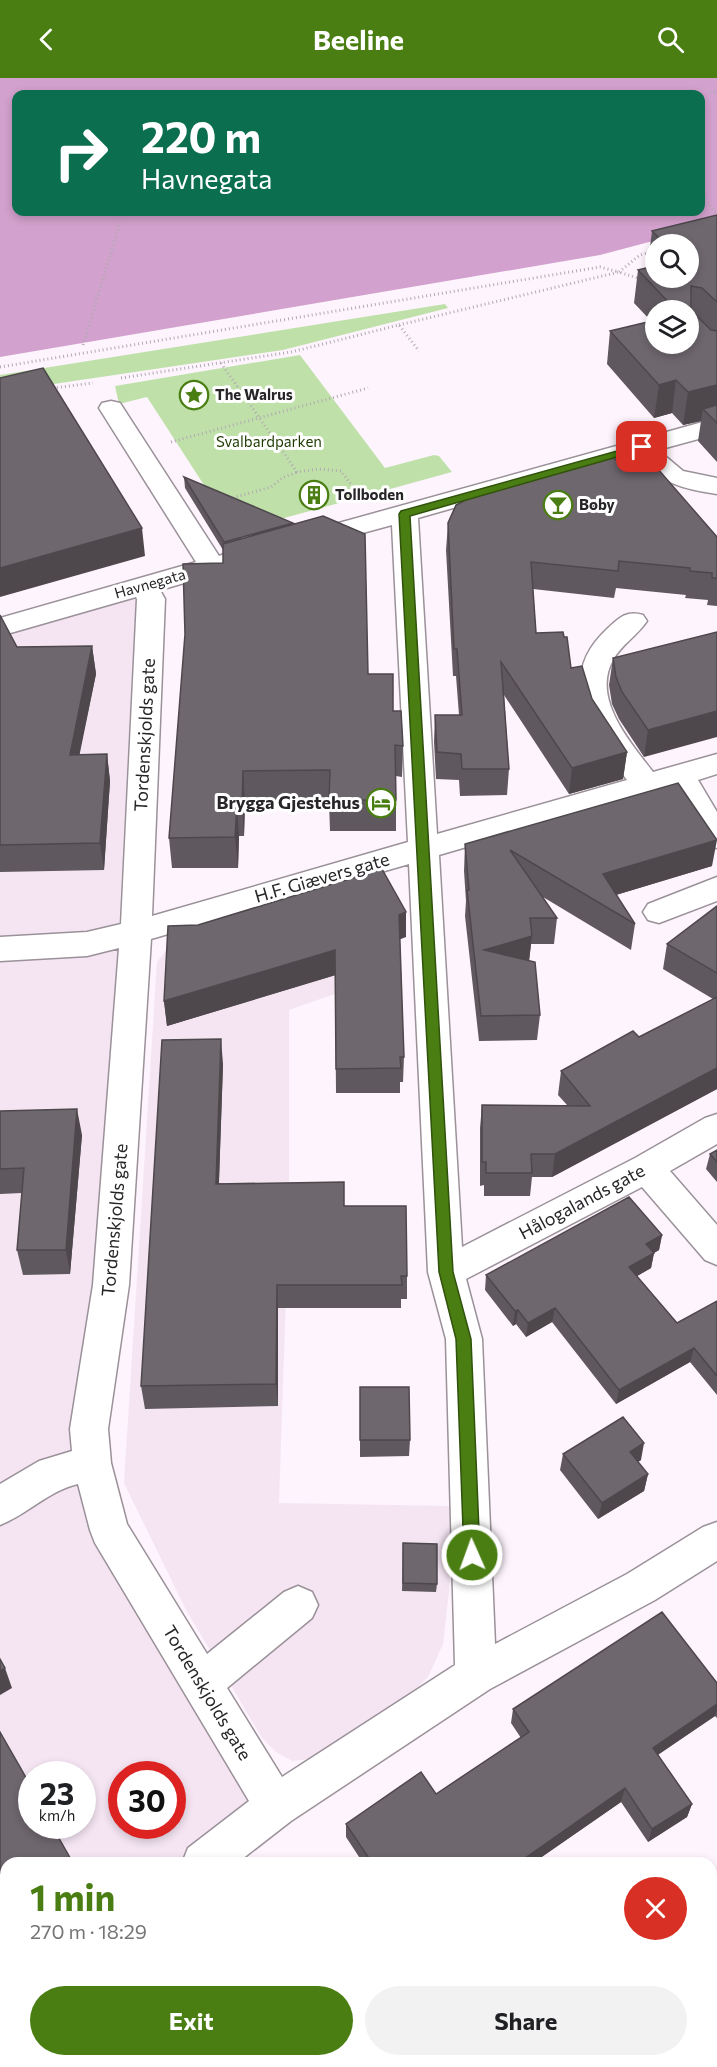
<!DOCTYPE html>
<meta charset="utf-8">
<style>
body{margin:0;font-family:Commissioner,sans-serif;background:#f2f2f2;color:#202124;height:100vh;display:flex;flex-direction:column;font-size:22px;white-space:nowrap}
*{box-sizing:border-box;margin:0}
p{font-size:20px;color:#757577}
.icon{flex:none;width:33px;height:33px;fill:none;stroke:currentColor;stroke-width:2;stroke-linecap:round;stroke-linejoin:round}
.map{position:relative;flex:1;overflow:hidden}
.side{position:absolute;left:0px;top:1779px;width:717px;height:210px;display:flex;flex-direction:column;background:#fff;border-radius:18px 18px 0 0;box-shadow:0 3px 9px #0003}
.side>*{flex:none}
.guide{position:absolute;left:12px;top:12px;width:693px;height:126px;border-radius:12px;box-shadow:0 3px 9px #0003;background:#0b6e4f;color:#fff;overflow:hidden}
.tools{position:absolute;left:645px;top:156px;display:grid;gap:12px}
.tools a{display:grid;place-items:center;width:54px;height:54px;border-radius:50%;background:#fff;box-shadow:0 3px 9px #0003;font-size:30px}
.speed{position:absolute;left:18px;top:1683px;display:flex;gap:12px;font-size:30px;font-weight:700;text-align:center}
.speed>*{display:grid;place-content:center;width:78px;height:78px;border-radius:50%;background:#fff;box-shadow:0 3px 9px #0003;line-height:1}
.speed small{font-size:15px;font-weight:400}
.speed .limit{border:9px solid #d22;background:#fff;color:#111}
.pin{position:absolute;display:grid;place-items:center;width:51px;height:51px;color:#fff;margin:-26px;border-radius:12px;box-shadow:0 3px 9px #0006}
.me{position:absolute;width:66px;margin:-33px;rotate:358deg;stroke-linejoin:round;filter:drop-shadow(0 0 4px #0008)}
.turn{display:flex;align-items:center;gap:21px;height:126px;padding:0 30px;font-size:27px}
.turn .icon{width:78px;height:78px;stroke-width:2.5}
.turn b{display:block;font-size:42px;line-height:51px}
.round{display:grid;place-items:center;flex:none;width:63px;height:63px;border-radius:32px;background:#f2f2f2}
.headline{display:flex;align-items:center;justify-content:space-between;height:102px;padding:0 30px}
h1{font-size:36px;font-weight:700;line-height:45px;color:#4a7e12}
.cta{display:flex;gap:12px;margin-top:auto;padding:12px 30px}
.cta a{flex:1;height:69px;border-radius:36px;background:#4a7e12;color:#fff;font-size:24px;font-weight:700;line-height:69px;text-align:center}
.cta a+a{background:#f2f2f2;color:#202124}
header{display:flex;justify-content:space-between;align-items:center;height:78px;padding:0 30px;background:#4a7e12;color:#fff;font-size:27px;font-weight:700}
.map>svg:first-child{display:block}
</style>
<header><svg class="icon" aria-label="back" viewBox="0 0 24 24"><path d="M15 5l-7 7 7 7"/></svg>Beeline<svg class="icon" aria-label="search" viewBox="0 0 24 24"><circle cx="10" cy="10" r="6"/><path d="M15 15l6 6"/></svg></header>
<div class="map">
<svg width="717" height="1989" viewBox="0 0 717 1989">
<rect width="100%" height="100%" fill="#fef4fd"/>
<path fill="#f5e5f3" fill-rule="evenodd" d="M136,517L93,1355L185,1615L273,1719L183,1785H6V1916L0,1921V552ZM32,1696H82V1748H32ZM122,1696H172V1748H122Z
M314,827L346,912L289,932V1126L279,1425L451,1428L449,1514L443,1566L428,1599L410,1617L310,1681L292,1683L276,1674L262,1660L186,1532L124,1405L157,884L172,865Z"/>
<path fill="#bfe1a9" d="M445,226L448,230L283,272L0,314V297Z
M300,277L385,390L434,377L439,378L452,394L237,453L213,421L147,319L119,326L115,308Z"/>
<path fill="#d2a1cd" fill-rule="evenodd" d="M0,0H717V146L600,177L0,279ZM16,16H700V134H16Z"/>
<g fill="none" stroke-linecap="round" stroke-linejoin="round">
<g stroke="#9a9199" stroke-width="3">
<path id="minor" d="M111,323L120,325L219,478L227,475L236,478L240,484L236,490L160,512L165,521L152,838L408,764L392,447L308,470L299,468L295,462L299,456L717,340V356L658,372L683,393L717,400V416C684,411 659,405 636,378L418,440L437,756L627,702C592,655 553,601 607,551C619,540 626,532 643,537L647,543C637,558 622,566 613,582C591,621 631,665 653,694L717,676V696L698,702L717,734V770L706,767L673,709L439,777L462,1169L635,1080L705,1040L717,1036V1066L670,1093L717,1147V1187L705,1182L642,1109L466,1201L482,1261L495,1566L627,1496L703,1449L717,1444V1483L655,1522L490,1611L291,1743L237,1785H182L188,1770L249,1723L95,1465L90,1452L78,1406C48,1413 28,1436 0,1447V1406L39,1383L72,1373L70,1351L93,1207L119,870L87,878L0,883V859L87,854L121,846L137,521L136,519L0,558V540L196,484L99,330L102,325ZM409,786L428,1194L446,1261L455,1587L282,1699L227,1610L312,1540L318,1527L312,1514L298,1508L284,1514L207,1576L127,1446L111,1385L108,1351L129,1207L151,861Z
M717,799V823L659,845L648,842L643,834L648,826Z
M6,1900V1946L0,1948V1902Z"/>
</g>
<path stroke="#b2aab1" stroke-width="3" stroke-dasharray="1 3" stroke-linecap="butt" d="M710,14H717
M700,115L717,136
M399,247L619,194L640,201
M83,267L120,144
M221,285L297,394L319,391L341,393L358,416
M0,289L600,189L619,194L640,177L656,173
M121,300L291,274L399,247L419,273
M53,310L93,305
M171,364L368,310
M229,421L271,409L282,400L297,394"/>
<use href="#minor" fill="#fff" fill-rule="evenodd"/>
</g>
<path fill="#5f595f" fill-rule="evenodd" d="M717,137V384L698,363L701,343L683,347L672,335L654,340L607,286L610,253L651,243L634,225L638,192L663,202H664L662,200H688V166H656V193L648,185L652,153ZM656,232H688L656,266Z
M623,391L717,459V528L707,527L708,522L685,520L686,517L616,510L614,520L533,511L536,555L571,590L627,674L623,701L569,716L504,617L509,691L507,717L460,718L459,702L436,701L434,664L435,637H459L456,598H453L446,472L448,445Z
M184,399L368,596L393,633L403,668L402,699L396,698V753H330L329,723L245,724L244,758H239L238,790H172L169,760L223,485V472L185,410Z
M0,537L17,569L92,568L96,596L79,676H107L110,703L104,792L0,794Z
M717,554L644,679L619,641L612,626L609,607L613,580Z
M465,766L712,788L616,817L635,846L631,872L543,819L557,840L554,866H531L529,883L540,937L537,962L479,963L465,838L466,823L464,793Z
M717,828V1011L552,1099H532L530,1118H484V1107L480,1108V1050L482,1027H567L558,1017L561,993L639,959L713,921L663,891L667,866Z
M406,859L400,861L404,979L403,1004H400V1015H336L335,897L167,948L164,923Z
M223,986L219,1105L344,1128L407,1198V1221H401V1230H278V1328L145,1331L141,1308Z
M0,1033L82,1057L70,1196L23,1197L17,1172L22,1115L0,1116Z
M717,1072V1104L706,1091L710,1076Z
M662,1157L659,1172L654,1175L651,1190L637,1198L677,1245L717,1223V1317L690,1284L616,1326L552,1244L526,1259L516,1246L513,1248L485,1212L486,1197Z
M360,1309L410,1362L409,1378L360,1379Z
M563,1376L641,1382L638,1384L648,1396L644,1413L598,1441L560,1392Z
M403,1465L437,1506L436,1514L402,1513Z
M717,1605V1640L715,1638L658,1677L692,1726L687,1739L648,1764L621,1724L533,1785H363L346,1759V1746L436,1716L521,1660L511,1645L513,1631Z
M717,1828V1913L711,1904V1832Z
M168,1983H230V1985L225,1989H172Z"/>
<path fill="#4e484d" d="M676,302L672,335L654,340L659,307Z
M717,307V339L703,331L701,343L683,347L688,314Z
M142,450L145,478L0,519V490Z
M92,568L96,596L74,704L70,677Z
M717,633V659L644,679L648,652Z
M627,674L623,701L569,716L572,690Z
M107,676L110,703L104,792L100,765Z
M243,693L245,724L244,758L242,727Z
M237,727L239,758L238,790L235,759Z
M717,762L712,788L599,822L603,796Z
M406,834V859L398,862L399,837Z
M532,858L529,883L484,872Z
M335,872L336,897L167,948L164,923Z
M221,961L223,986L218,1129L216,1106Z
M717,990V1011L552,1099L555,1076Z
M77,1031L82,1057L70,1196L66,1172Z
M662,1157L659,1172L643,1181L646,1166Z
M654,1175L651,1190L627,1204L629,1189Z
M277,1207L278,1230V1328L276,1306Z
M555,1230L552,1244L526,1259L528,1245Z
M518,1232L516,1246L513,1248L515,1233Z
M694,1270L690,1284L616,1326L619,1312Z
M644,1365L641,1382L627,1391L630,1374Z
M648,1396L644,1413L598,1441L602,1425Z
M5,1590L12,1610L0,1617V1593Z
M717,1626V1632L715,1638L648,1683L653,1670Z
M625,1710L621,1724L533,1785H518Z
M692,1726L687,1739L648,1764L652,1751Z
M6,1839V1860L0,1864V1843Z
M109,1983H134L125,1989H100Z
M211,1983H230V1985L225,1989H203Z
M622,1983H630L623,1989H613Z"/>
<path fill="#6f676e" stroke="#4e484d" stroke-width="1.5" d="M717,137V224L702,210L691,208V232L711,252L717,253V307L688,314L676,302L659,307L610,253L656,242V266H688V232H676L638,192L650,189L656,195V200H661L663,202H687L690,200L688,198V166H665L652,153Z
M43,290L142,450L0,490V300Z
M717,327V345L703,331Z
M612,377L623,391L651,383L717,459V500H712V495L690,493V490L619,483L618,493L531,484L536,555L563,554L564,559H567L571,590L582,588L592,621L627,674L572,690L501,584L509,691H462L461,676L437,674L435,637H462L457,571H454L448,445L456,427L477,416Z
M184,399L293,445L224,464Z
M323,438L365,456L368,596H393V633H401L403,668L395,667L396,722H329L330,692L243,693L242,727H237L235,759L169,760L185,556L183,486L223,485V466Z
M0,537L17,569L92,568L70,677L107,676L100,765L0,767Z
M717,554V633L648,652L622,614L616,599L613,580Z
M678,705L717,762L603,796L635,846L510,772L557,840H530L532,858L484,872L535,884L540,937L481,938L467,812H469L465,766Z
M382,791L406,834L399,837L404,979H400L401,990L336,991L335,872L164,923L168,848L198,847Z
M717,828V895L667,866Z
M717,919V990L555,1076H531L532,1095H486V1084H482V1027L590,1028L561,993L633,953L639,959Z
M221,961L216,1106L344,1104V1128H406L407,1198H401L402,1207H277L276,1306L141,1308L162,962Z
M77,1031L66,1172H17L24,1090L0,1091V1033Z
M717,1072V1084L710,1076Z
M629,1119L662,1157L646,1166L654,1175L629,1189L677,1245L717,1223V1298L694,1270L619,1312L555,1230L528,1245L518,1232L515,1233L486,1197Z
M360,1309H409L410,1362H360Z
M623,1339L644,1365L630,1374L648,1396L602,1425L563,1376Z
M403,1465L437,1466V1506L403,1505Z
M662,1534L717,1605V1626L653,1670L692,1726L652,1751L625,1710L518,1785H470L469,1783L466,1785H372L346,1746L421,1694L436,1716L529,1654L513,1631Z
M0,1581L5,1590L0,1593Z
M0,1654L32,1710V1748H52L73,1785H6V1839L0,1843Z
M717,1828V1892L711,1883V1832Z
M6,1970V1983H109L100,1989H0V1974Z
M172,1983H211L203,1989H176Z
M478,1983H622L613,1989H469Z"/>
<path fill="#4a7e12" stroke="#30520c" stroke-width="1.5" d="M642,366L647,369L645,371L410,438L453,1194L471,1261L480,1477L478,1482L472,1484L466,1482L464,1477L456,1261L439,1194L399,436L401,433Z"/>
<defs>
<g id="sight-ring" transform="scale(1.5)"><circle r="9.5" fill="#fff" stroke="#4a7e12" stroke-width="1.5"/><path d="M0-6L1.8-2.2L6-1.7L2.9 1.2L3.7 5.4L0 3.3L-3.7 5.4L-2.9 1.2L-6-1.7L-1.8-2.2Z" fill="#4a7e12"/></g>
<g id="building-ring" transform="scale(1.5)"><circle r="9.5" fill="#fff" stroke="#4a7e12" stroke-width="1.5"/><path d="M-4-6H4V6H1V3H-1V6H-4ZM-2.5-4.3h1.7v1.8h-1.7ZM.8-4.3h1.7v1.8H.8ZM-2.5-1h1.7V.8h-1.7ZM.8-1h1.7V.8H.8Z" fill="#4a7e12"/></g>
<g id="bar-ring" transform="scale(1.5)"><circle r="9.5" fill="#fff" stroke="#4a7e12" stroke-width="1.5"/><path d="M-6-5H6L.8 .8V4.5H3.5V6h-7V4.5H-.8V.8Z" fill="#4a7e12"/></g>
<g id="hotel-ring" transform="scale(1.5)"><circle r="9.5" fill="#fff" stroke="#4a7e12" stroke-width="1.5"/><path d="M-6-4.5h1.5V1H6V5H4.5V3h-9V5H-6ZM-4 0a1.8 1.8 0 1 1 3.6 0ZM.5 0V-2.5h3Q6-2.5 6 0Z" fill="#4a7e12"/></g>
</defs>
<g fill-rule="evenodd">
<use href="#sight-ring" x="194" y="317"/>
<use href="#building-ring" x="314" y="417"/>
<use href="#bar-ring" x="558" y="427"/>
<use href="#hotel-ring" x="381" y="725"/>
</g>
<g text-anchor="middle" stroke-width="6" stroke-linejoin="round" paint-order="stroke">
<g font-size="15" font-weight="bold" fill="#282528" stroke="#fff" text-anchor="start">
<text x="215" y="322">The Walrus</text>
<text x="335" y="422">Tollboden</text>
<text x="579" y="432">Boby</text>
</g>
<g font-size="15" fill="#1d3a00" stroke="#fff">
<text x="269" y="369">Svalbardparken</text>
</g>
<g font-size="15" fill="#282528" stroke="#fff">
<text transform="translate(150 506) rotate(-16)" y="5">Havnegata</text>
</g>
<g font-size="18" fill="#282528" stroke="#fff">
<text transform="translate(145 657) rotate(-87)" y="6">Tordenskjolds gate</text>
<text transform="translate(322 800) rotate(-16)" y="6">H.F. Giævers gate</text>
<text transform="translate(582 1124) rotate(-28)" y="6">Hålogalands gate</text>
<text transform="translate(115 1142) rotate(-85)" y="6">Tordenskjolds gate</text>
<text transform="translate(207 1615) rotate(59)" y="6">Tordenskjolds gate</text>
</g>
<g font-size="18" font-weight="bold" fill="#282528" stroke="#fff" text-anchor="end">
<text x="360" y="731">Brygga Gjestehus</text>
</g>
</g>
</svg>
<div class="tools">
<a><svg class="icon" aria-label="search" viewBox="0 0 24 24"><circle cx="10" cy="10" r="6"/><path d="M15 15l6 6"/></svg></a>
<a><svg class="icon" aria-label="layers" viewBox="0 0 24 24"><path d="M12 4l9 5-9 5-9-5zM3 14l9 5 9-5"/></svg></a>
</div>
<div class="speed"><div>23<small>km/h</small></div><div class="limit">30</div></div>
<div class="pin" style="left:642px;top:369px;background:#d93025"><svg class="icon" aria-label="arrive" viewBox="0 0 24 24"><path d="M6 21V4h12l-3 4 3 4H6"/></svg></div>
<svg class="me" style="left:472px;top:1477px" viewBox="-20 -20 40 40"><circle r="17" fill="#4a7e12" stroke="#fff" stroke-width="3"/><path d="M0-11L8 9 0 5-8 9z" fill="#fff"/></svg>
<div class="guide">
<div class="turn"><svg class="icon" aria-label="right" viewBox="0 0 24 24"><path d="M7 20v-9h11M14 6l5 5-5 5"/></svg><div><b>220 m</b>Havnegata</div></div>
</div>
<section class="side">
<div class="headline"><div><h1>1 min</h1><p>270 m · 18:29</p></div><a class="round" style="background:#d93025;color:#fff"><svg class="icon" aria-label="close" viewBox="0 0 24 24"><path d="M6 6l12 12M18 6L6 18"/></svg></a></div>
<div class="cta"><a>Exit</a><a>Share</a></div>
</section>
</div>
